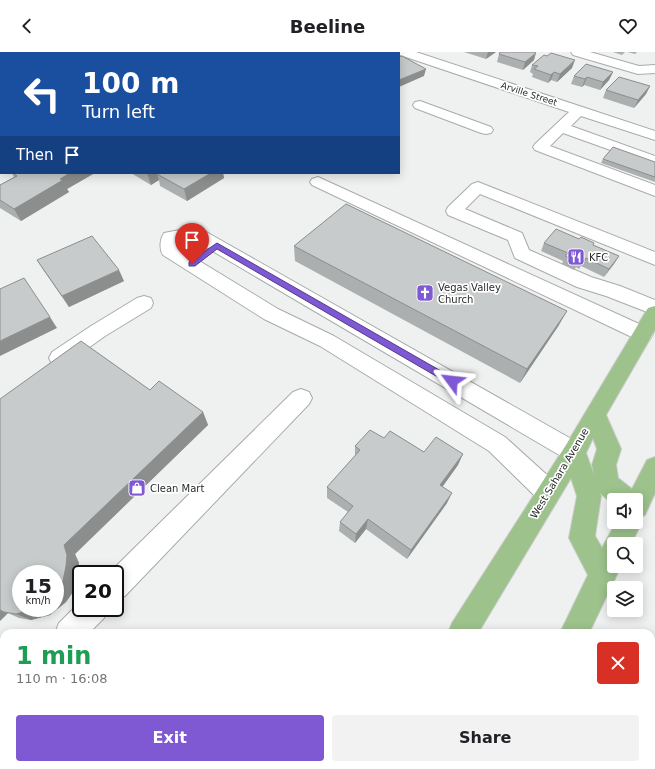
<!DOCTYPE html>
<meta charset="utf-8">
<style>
body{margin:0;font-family:"DejaVu Sans",sans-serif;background:#f2f2f2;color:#202124;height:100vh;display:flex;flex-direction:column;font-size:15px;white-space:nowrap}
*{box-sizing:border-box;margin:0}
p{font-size:13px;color:#757577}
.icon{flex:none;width:22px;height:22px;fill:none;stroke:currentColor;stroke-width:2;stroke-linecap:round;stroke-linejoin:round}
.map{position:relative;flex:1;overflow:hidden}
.panel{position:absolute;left:0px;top:577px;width:655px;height:140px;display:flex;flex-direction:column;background:#fff;border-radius:12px 12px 0 0;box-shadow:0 2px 10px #0003}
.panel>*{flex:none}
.hud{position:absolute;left:0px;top:0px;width:400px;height:122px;box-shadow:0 2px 10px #0003;background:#1a4fa0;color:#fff;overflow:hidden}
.buttons{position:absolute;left:607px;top:441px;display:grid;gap:8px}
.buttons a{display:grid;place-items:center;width:36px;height:36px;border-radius:4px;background:#fff;box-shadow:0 2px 10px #0003;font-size:20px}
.speed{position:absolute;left:12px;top:513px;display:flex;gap:8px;font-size:20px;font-weight:700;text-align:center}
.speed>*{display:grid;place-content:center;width:52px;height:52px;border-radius:50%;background:#fff;box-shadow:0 2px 10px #0003;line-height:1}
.speed small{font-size:10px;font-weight:400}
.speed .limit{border:2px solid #111;border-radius:6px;background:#fff;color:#111}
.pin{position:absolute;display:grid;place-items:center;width:34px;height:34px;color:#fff;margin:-41px -17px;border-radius:50% 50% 50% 0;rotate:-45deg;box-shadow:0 0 4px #0007}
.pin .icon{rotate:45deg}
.me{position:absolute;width:44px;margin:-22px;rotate:300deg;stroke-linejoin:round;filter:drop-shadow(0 0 3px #0008)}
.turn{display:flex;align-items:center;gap:14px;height:84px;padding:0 16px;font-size:18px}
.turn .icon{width:52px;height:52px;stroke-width:2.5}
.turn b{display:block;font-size:28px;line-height:34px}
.then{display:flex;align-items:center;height:38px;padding:0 16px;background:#0003;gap:8px;font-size:15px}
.round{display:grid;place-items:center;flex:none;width:42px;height:42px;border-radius:4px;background:#f2f2f2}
.summary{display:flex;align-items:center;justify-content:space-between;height:68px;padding:0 16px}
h1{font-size:24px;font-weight:600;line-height:30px;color:#1e9e55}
.action{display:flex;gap:8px;margin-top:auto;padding:8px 16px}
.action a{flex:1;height:46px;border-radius:4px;background:#7e59d3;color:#fff;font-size:16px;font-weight:600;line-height:46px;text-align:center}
.action a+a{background:#f2f2f2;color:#202124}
header{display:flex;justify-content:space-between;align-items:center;height:52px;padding:0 16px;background:#fff;font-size:18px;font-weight:600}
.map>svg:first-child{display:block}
</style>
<header><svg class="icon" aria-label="back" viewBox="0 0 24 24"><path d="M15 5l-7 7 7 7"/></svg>Beeline<svg class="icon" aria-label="heart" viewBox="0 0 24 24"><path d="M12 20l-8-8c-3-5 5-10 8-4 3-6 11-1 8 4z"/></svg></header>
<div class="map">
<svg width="655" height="717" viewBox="0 0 655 717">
<rect width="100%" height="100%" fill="#eef1f0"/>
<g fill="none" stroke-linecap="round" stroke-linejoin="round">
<g stroke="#a8aba9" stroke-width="2">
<path id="minor" d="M398,0H416L655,79V88L581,64L571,74L655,104V114L563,81L550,94L655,133V144L535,98L533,95L535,92L569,60L400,3Z
M571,0H590L639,14L655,13V21L638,22L573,3Z
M420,49L491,75L493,78L491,81L486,82L481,81L415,56L413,53L415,50Z
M318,125L650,277L653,282L650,287L643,290L636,287L312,133L310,130L312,127Z
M478,130L655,200V213L480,142L465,157L522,181L529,198L591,225L620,234L655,248V263L606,244L577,235L515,206L508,188L448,163L446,159L448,155L472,132Z
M195,175L201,177L582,393L586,400L582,407L574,410L566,407L192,187L178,189V196L278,257L334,284L505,385L557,432L560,440L557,448L548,451L539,448L489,399L320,294L264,267L163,203C159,197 160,187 164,181Z
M144,244L151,246L153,251L151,256L105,284L66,312L59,314L52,312L49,306L52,300L91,274L137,246Z
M301,337L309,340L312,346L309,352L125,544L115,547V522H108L293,340Z
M81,549V556H108L104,566L89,581H55L59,571Z
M4,631V663L0,665V633Z"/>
</g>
<g stroke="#ccc" stroke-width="2">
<path id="major" d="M655,254V278L606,363L621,397L616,413L618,426L632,437L647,408L655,405V441L645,463L640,465L642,470L631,492H614V514H621L589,581H560L588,523L569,486L577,444L571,426L478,581H448L452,571L566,393L648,256ZM593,386L597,397L592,413L594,423L586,401ZM600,441L614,453V448H636V470H616L602,496L595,484L601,444Z
M364,713H397L395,717H362Z
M494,713H526L524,717H492Z"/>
</g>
<use href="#minor" fill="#fff" fill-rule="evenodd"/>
<use href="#major" fill="#9dc28c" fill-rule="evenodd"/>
</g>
<path fill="#acafaf" d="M57,0H126L129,1H57Z
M148,0H224V1H150Z
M301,0H386L388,1H303Z
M464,0H496L486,7Z
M498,0H534V8L523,18L497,10L499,2L500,1Z
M613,0H625L622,3Z
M627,0H637L635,2Z
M0,2L1,3V48H0Z
M532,13L572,16L557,30L551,28L548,31L532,25L533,22L530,20Z
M613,20L609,28L600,38L584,33L582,35L571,32L574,24Z
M650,34L646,42L634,56L603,46L606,38Z
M603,107L655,110V130L601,111Z
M12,121H92L93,122L67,137L69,140L21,169L0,156V133L14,125Z
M131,121H223L224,126L187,149L160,134L159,128L151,133Z
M579,187L619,204L604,225L581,214L579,217L576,215L574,218L562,212L563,209L541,199L544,191Z
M294,194L559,273L520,331L295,209Z
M37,208L124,229L69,255L44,219Z
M150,338L203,360L208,373L75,502L79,511L77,522L75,537L66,550L50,563L31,568L19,566L8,561L0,569Z
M384,386L424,400L458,413L442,434L447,451L407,507L366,477L355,491L339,479L340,470L348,460L327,446V435L355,404V394Z
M655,644V717H628L630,713H651V655Z"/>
<path fill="#8c8e8e" d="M88,0H115V1H85Z
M167,0H189L187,1H167Z
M316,0H332V1H316Z
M488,0H496L486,7Z
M536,1L534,8L523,18L525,10Z
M575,8L572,16L557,30L560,22Z
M426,17L424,24L399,35V28Z
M554,20L551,28L548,31L551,23Z
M613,20L609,28L600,38L603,30Z
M587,25L584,33L582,35L585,27Z
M650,34L646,42L634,56L638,48Z
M70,121H92L93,122L67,137L69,140L21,169L14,157Z
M147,121H171L157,122L159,128L151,133Z
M211,121H223L224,126L187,149L184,137Z
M619,204L614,212L604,225L609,217Z
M119,218L124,229L69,255L62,244Z
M567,259L559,273L520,331L527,317Z
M50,265L57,276L0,304V289Z
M203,360L208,373L75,502L79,511L77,522L75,537L66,550L50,563L31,568L16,562L37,556H55V542L64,493Z
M463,402L458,413L436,444L440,433Z
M452,441L447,451L407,507L411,498Z
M368,467L366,477L355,491L356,482Z
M0,556L4,560L8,561L0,569Z"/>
<path fill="#c8cbcb" stroke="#8c8e8e" d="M72,0H88L85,1H74Z
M106,0H126L129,1H104Z
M180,0H220L218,1H178Z
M336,0H386L388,1H337Z
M501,0H534L536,1L525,10L499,2Z
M551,1L575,8L560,22L554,20L551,23L534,17L538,14L532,13L544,3L547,4Z
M0,2L1,3V24H0Z
M402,4L426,17L399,28V5Z
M586,12L613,20L603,30L587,25L585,27L574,24Z
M619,25L650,34L638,48L606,38Z
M0,26H1V40H0Z
M613,95L655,110V125L603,107Z
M13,121H70L60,127L63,128L14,157L0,148V133L17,124Z
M158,121H211L184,137L157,122Z
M346,152L567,259L527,317L294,194Z
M556,177L579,187L581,185L594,191L593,193L619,204L609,217L586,206L584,209L581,207L578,210L565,204L568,201L544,191Z
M92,184L119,218L62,244L37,208Z
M24,226L50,265L0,289V237Z
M81,289L150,338L159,329L203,360L64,493L67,503L66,514L63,529L55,542V522H21V556H37L16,562L4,560L0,558V347Z
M370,378L384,386L390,379L424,400L436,385L463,402L440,433L452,441L411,498L368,467L356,482L340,470L353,454L327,435L360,398L355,394Z
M655,691V717H646L647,713H651V702Z"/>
<path fill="#7e59d3" stroke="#523a89" d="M217,191L455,327L456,329L455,331H448L217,197L195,214H189V210Z"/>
<defs>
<g id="restaurant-square" transform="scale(0.9)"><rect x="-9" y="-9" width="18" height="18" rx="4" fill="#7e59d3" stroke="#fff"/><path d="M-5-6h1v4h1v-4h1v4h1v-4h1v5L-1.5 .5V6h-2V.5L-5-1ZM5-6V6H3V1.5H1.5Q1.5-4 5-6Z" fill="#fff"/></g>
<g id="church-square" transform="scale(0.9)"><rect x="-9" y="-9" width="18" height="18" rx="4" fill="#7e59d3" stroke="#fff"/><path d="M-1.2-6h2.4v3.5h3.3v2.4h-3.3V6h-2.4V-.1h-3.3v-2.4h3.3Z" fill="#fff"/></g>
<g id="shop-square" transform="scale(0.9)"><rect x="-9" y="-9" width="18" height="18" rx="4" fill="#7e59d3" stroke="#fff"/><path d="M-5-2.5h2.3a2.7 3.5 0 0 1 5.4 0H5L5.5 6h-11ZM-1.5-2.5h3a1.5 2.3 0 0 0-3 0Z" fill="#fff"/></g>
</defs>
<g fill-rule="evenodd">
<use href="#restaurant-square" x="576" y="205"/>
<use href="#church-square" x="425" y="241"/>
<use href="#shop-square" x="137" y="436"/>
</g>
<g text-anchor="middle" stroke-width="3.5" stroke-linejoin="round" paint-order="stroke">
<g font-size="9" fill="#2a2c2b" stroke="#fff">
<text transform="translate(529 42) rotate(18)" y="3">Arville Street</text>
</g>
<g font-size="10" fill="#2a2c2b" stroke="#fff" text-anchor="start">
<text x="589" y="209">KFC</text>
<text x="438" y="239">Vegas Valley<tspan x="438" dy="12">Church</tspan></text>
<text x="150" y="440">Clean Mart</text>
</g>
<g font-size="10" fill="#2a2c2b" stroke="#fff">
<text transform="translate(559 421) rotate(-59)" y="4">West Sahara Avenue</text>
</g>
</g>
</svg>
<div class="buttons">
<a><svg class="icon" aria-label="sound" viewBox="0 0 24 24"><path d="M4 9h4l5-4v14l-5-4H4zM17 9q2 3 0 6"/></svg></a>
<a><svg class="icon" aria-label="search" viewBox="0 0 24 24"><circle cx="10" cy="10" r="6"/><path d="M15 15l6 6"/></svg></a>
<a><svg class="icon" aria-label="layers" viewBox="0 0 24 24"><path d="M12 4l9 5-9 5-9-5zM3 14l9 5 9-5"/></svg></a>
</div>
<div class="speed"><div>15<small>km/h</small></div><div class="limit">20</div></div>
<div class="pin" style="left:192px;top:212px;background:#d93025"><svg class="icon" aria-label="arrive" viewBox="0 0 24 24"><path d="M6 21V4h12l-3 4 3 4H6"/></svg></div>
<svg class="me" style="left:452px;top:329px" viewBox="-20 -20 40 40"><path d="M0-17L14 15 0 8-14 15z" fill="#7e59d3" stroke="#fff" stroke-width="4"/></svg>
<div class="hud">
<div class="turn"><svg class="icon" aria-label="left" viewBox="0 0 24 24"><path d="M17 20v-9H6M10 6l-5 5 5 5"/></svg><div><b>100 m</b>Turn left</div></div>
<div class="then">Then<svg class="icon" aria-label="arrive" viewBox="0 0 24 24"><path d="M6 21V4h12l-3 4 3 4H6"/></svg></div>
</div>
<section class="panel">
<div class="summary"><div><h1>1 min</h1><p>110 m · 16:08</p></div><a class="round" style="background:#d93025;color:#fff"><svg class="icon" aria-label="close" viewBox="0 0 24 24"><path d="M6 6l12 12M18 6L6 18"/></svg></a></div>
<div class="action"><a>Exit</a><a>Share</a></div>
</section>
</div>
